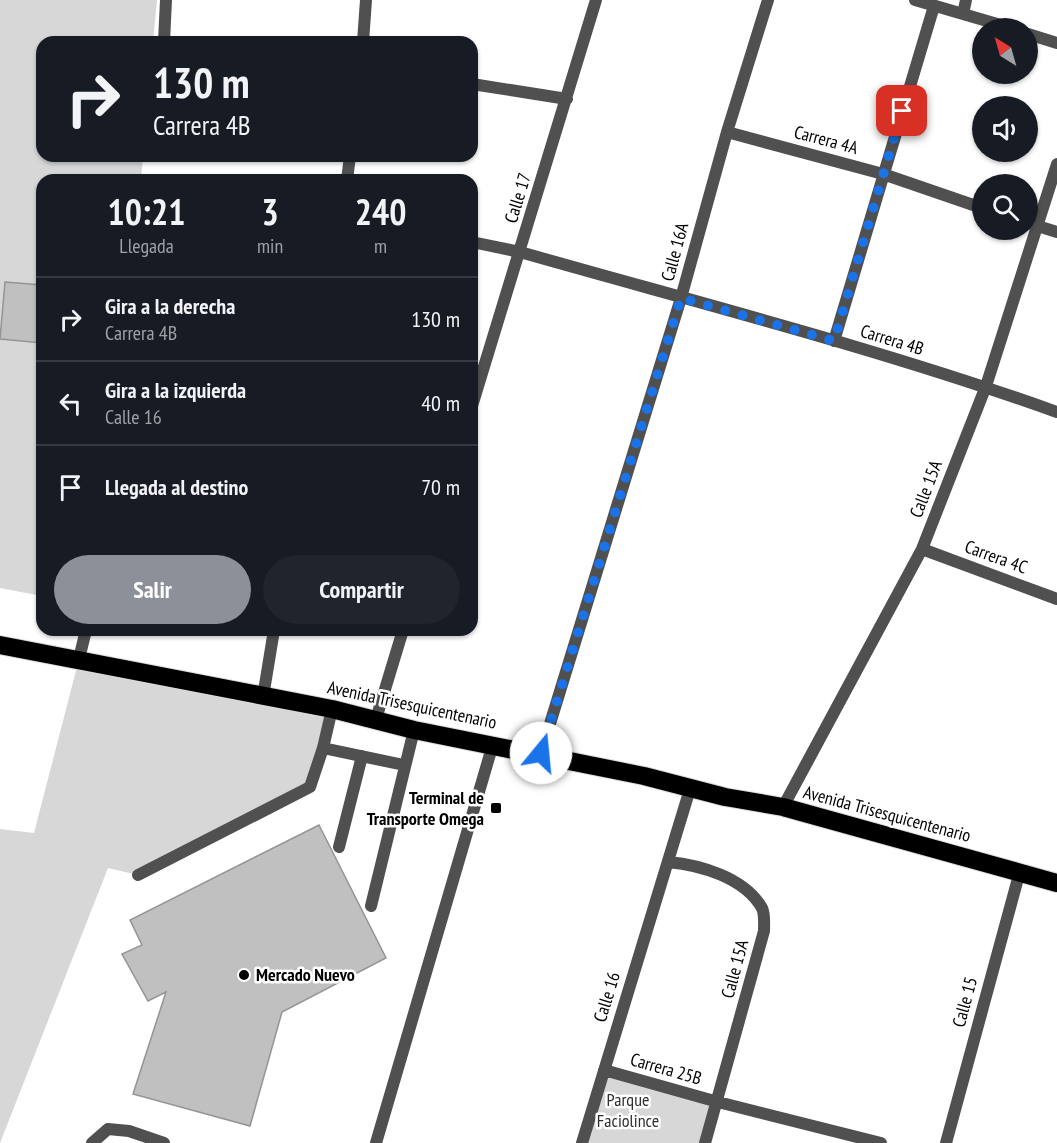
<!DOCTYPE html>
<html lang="es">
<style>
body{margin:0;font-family:"PT Sans Narrow",sans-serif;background:#20242c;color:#f1f3f6;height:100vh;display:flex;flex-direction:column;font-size:22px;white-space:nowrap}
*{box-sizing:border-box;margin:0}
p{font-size:20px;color:#9ea1a6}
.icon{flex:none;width:33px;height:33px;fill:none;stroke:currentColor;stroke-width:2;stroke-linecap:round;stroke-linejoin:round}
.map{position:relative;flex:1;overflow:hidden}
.panel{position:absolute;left:36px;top:174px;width:442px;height:462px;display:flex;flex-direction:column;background:#171b24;border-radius:18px;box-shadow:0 2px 4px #0004}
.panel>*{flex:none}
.top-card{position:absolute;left:36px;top:36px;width:442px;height:126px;border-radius:18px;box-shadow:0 2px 4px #0004;background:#171b24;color:#f1f3f6;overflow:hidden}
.needle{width:39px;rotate:323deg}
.tools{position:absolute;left:972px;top:18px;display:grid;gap:12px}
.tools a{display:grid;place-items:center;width:66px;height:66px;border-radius:50%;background:#171b24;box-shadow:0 2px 4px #0004;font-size:30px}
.pin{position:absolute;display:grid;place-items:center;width:51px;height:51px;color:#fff;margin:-26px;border-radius:12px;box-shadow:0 3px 9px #0006}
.me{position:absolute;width:66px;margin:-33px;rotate:17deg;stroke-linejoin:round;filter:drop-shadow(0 0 4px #0008)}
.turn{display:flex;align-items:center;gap:21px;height:126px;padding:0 18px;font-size:27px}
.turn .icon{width:78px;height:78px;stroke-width:2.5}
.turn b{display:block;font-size:42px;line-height:51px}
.eta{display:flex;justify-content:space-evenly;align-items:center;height:102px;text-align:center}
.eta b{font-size:36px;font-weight:700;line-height:42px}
.action{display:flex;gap:12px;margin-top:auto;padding:12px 18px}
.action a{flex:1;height:69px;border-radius:36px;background:#8c9099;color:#fff;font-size:24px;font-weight:700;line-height:69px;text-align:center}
.action a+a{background:#20242c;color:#f1f3f6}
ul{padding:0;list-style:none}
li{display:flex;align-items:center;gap:18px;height:84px;padding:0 18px;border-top:2px solid #363941}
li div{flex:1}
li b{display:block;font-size:22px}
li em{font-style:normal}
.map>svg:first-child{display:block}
</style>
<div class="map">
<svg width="1057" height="1143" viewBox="0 0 1057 1143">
<rect width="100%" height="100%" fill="#fff"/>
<path fill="#d7d7d7" d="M0,0H157L153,42H42V156H143L141,180H42V596L0,588Z
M79,659L332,709L310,787L138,875L108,868L0,1143V829L34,833Z
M604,1070L718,1102L705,1143H582Z"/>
<path fill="#c0c0c0" stroke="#949494" stroke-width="1.5" d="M5,282L42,285V343L0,339Z
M319,825L386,958L282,1012L250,1126L133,1094L166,992L148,1001L122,954L142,945L130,920Z"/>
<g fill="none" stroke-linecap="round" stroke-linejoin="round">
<g stroke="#dbdbdb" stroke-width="20">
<path id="highway" d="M0,645L332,709L414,730L644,776L725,797L783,807L1057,883"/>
</g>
<path stroke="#505050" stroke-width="12" d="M323,748L404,765
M339,847L362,756
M138,875L310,787L323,748L332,709
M371,906L414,730"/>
<path stroke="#505050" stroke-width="12" d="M915,0L1011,28
M963,14L966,0
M1028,34L1057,43
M164,42L166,0
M363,42L366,0
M472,84L567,99
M727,132L883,174L982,208
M347,180L350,156
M1028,223L1057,232
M472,242L520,252C699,303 881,349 1057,412
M834,341L934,6
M472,406L596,0
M922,549L1057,599
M79,659L86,630
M263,697L274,630
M376,719L403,630
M541,753L681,298L727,132L768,0
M783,807L922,549L986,386L1057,164
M668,862C700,865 744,877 762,908C765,914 764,924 764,931L705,1143
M604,1070L718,1102L881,1143
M92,1143L108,1129L129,1131L164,1143
M376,1143L493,744
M582,1143L690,789
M946,1143L1020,871"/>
<use href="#highway" stroke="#000" stroke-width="18"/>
</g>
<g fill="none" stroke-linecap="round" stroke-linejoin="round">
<path stroke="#1a73e8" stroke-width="10" stroke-dasharray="0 18" d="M541,753L681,298L834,341L902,111"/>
</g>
<g fill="#000" stroke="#fff" stroke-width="2">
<rect x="490" y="802" width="12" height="12" rx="3"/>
<circle cx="244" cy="975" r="6"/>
</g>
<g text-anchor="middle" stroke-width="5" stroke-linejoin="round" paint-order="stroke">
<g font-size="18" fill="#000" stroke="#fff">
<text transform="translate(826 140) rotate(15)" y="6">Carrera 4A</text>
<text transform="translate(518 198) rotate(-73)" y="6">Calle 17</text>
<text transform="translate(675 252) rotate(-75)" y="6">Calle 16A</text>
<text transform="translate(892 340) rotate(17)" y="6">Carrera 4B</text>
<text transform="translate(926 489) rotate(-69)" y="6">Calle 15A</text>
<text transform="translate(996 557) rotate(20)" y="6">Carrera 4C</text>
<text transform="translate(412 705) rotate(12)" y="6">Avenida Trisesquicentenario</text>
<text transform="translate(887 814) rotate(15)" y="6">Avenida Trisesquicentenario</text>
<text transform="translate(735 969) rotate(-75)" y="6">Calle 15A</text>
<text transform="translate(607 997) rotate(-73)" y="6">Calle 16</text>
<text transform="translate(965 1002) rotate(-75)" y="6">Calle 15</text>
<text transform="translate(666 1069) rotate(16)" y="6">Carrera 25B</text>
</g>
<g font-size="18" font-weight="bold" fill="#000" stroke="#fff" text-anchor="end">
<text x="484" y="804">Terminal de<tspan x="484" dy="21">Transporte Omega</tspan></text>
<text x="256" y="981" text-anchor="start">Mercado Nuevo</text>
</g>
<g font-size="18" fill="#2e2e2e" stroke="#fff">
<text x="628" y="1106">Parque<tspan x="628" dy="21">Faciolince</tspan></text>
</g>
</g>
</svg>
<div class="tools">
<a><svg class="needle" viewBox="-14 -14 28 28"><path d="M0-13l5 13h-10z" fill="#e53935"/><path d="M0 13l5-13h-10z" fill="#9ea1a6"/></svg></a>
<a><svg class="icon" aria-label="sound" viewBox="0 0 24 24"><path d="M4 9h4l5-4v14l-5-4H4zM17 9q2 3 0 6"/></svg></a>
<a><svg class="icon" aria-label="search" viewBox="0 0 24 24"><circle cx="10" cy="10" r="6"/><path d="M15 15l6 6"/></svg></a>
</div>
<div class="pin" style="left:902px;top:111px;background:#d93025"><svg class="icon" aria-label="arrive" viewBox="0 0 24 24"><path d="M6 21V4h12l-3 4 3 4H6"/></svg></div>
<svg class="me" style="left:541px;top:753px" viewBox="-20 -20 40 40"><circle r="19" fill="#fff"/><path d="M0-13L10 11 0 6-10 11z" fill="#1a73e8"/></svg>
<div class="top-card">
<div class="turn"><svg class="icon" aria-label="right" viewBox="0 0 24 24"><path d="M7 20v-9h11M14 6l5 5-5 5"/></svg><div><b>130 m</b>Carrera 4B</div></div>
</div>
<section class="panel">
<div class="eta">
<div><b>10:21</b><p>Llegada</p></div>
<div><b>3</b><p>min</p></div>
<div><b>240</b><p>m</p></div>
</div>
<ul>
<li><svg class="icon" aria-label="right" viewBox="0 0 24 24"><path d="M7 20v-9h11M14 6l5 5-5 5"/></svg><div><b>Gira a la derecha</b><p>Carrera 4B</p></div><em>130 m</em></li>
<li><svg class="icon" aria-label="left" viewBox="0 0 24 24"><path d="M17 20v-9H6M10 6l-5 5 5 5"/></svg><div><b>Gira a la izquierda</b><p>Calle 16</p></div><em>40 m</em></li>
<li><svg class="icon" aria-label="arrive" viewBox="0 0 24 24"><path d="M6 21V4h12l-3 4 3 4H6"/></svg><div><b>Llegada al destino</b></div><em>70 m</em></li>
</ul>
<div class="action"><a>Salir</a><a>Compartir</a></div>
</section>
</div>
